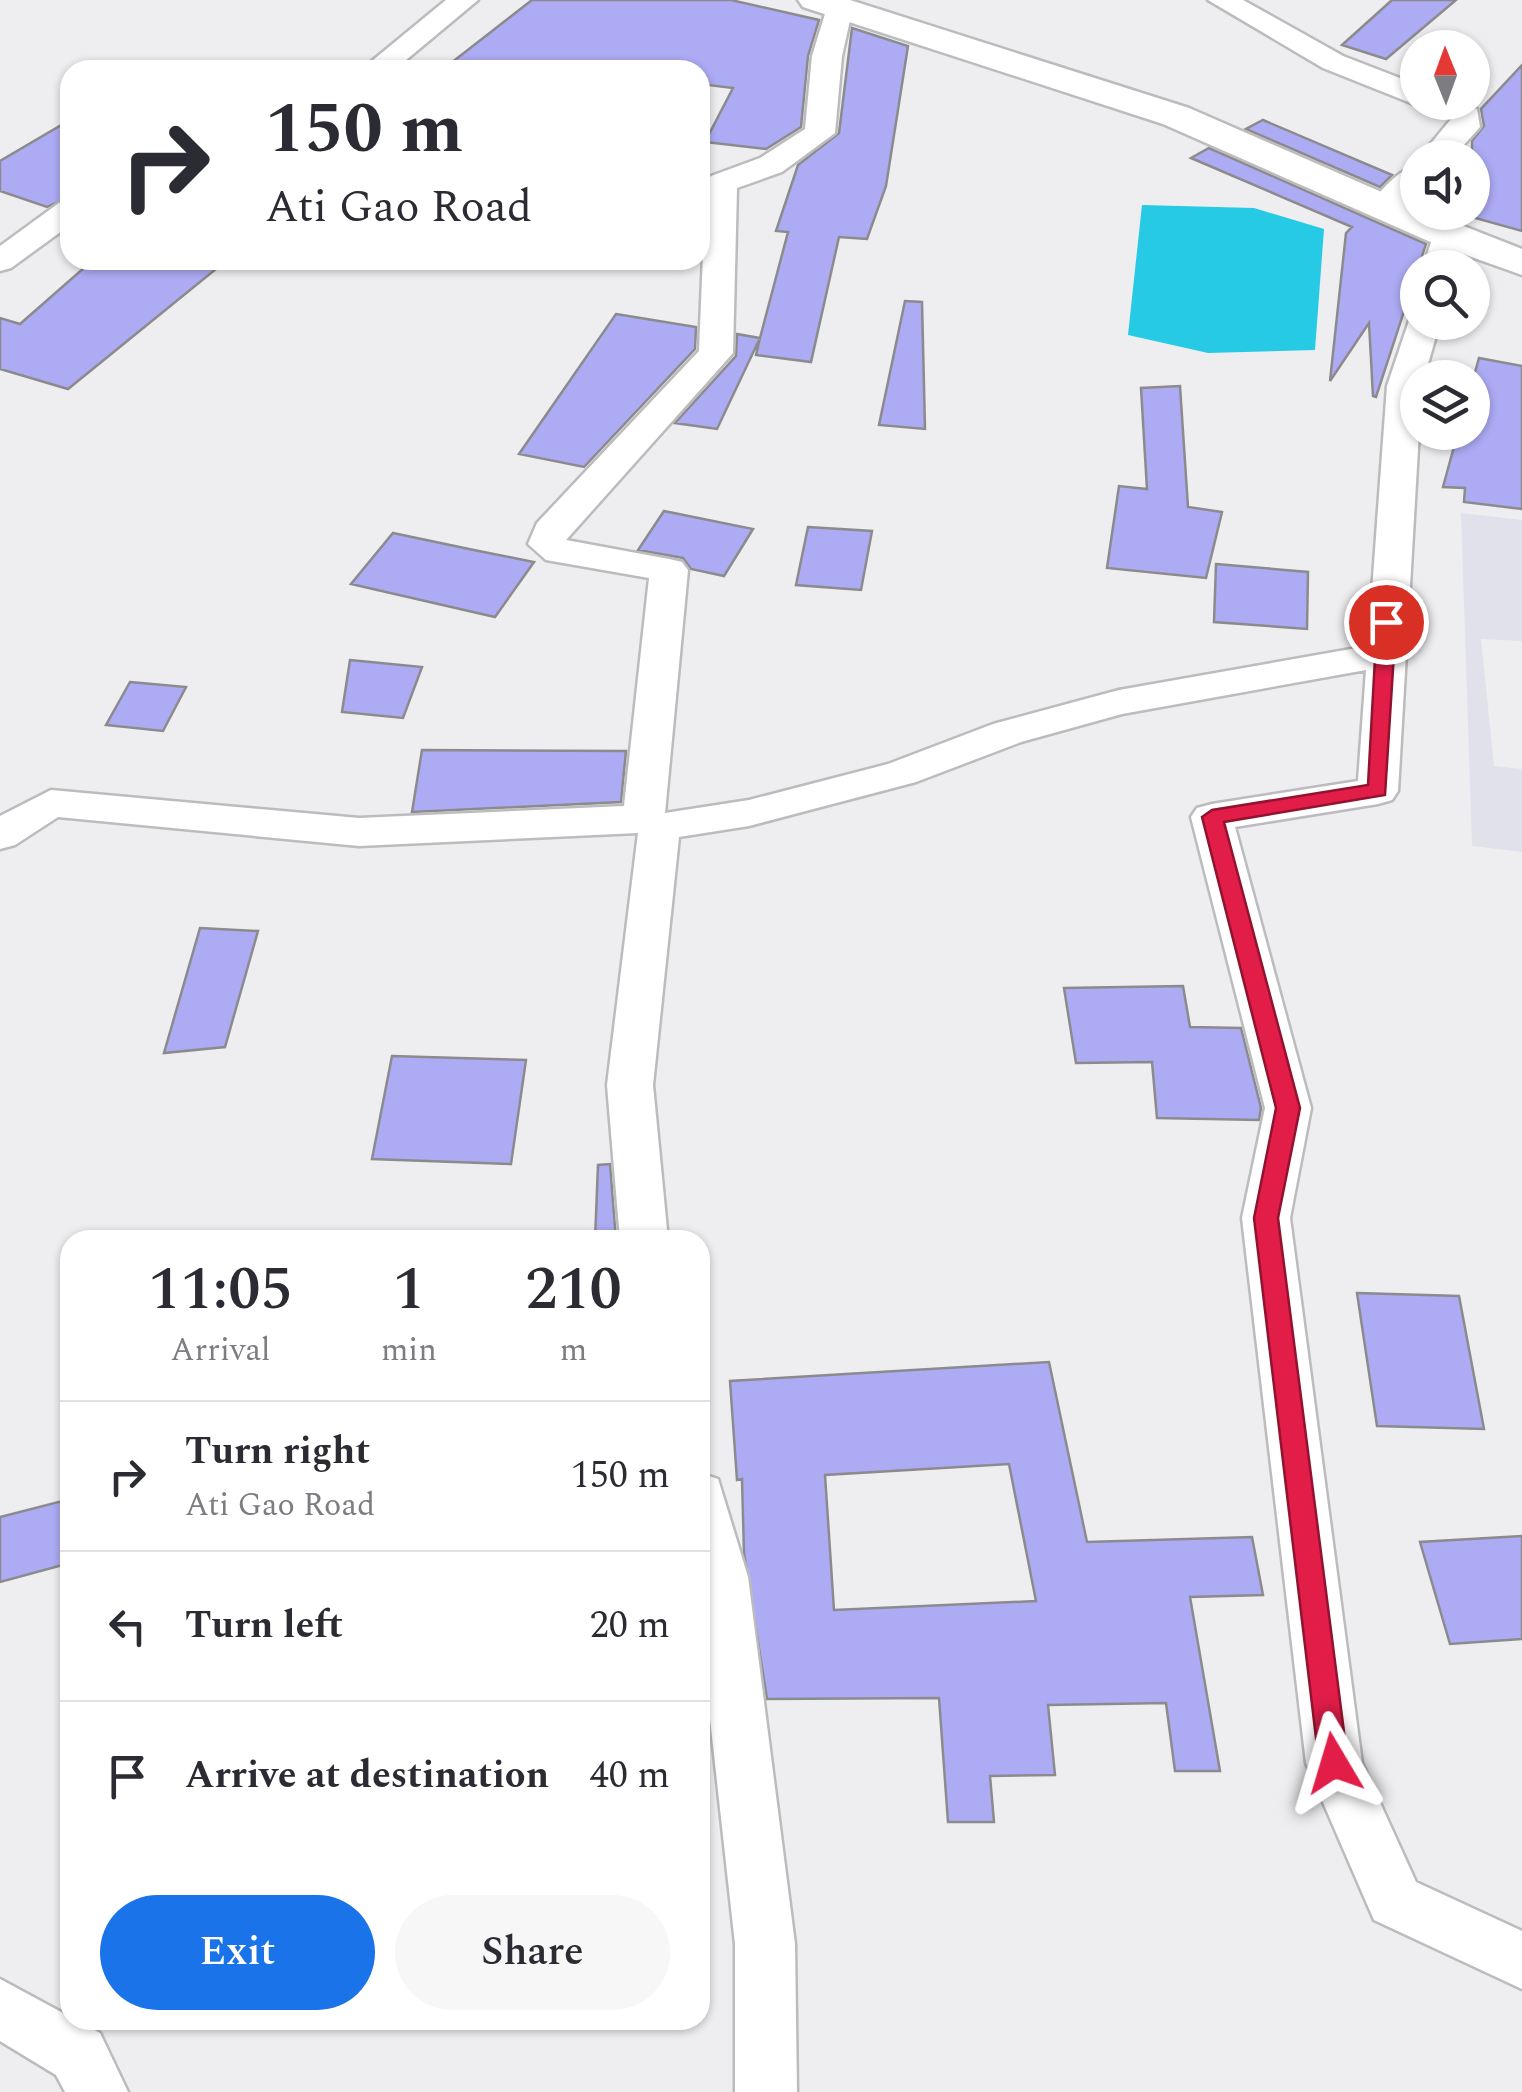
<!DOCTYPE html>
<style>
body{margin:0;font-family:Spectral,serif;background:#f7f7f7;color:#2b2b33;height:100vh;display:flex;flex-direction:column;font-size:38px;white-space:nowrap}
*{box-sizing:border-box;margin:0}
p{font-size:32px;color:#7c7c81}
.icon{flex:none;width:55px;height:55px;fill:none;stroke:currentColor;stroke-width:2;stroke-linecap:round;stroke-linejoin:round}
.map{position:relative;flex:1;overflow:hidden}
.details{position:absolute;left:60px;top:1230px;width:650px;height:800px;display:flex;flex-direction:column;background:#fff;border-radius:30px;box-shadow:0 2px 8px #0004}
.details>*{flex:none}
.guide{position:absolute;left:60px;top:60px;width:650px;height:210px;border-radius:30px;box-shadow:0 2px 8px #0004;background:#fff;color:#2b2b33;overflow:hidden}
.needle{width:65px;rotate:359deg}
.controls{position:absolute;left:1400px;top:30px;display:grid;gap:20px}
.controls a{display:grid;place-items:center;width:90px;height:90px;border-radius:50%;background:#fff;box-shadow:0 2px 8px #0004;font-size:50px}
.pin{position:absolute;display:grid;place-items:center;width:85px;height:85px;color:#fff;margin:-42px;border:5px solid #fff;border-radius:50%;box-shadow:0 2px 10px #0007}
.me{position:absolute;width:110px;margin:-55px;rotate:353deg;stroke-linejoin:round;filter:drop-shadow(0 0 8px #0008)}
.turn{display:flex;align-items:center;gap:35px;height:210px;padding:0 40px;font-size:45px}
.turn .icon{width:130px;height:130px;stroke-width:2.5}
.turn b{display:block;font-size:70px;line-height:85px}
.eta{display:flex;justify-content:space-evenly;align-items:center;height:170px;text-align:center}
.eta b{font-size:60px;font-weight:600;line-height:70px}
.cta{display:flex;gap:20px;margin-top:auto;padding:20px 40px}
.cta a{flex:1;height:115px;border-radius:60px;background:#1a73e8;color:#fff;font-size:40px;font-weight:600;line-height:115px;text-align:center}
.cta a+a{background:#f7f7f7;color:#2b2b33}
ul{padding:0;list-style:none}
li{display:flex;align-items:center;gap:30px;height:150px;padding:0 40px;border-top:2px solid #e1e1e2}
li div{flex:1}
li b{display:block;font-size:38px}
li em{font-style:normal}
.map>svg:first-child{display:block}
</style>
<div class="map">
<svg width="1522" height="2092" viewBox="0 0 1522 2092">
<rect width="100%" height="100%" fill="#eeeef1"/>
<path fill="#e0e1eb" d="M1461,513L1522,520V641L1481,639L1494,766L1522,769V852L1472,846Z"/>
<path fill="#26cae4" d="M1142,205L1254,208L1324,229L1315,350L1208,353L1128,335Z"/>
<path fill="#adabf4" stroke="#8b8b8e" stroke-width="2.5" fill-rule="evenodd" d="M532,0H731L819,20L808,56L801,127L766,149L705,142L733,88L700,84V70H585L524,65L520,70H442Z
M1392,0H1456L1386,59L1342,45Z
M852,28L908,46L886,186L867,239L839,237L811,362L756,355L760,338L717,429L675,423L736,356L737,334L760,338L788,232L776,231L798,165L839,133Z
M1522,65V231L1472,217V141L1484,126L1481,109Z
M70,120V197L47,207L0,191V161Z
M1263,120L1392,175L1380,187L1246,129Z
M1209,148L1426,244L1376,397L1373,396L1369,323L1330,381L1346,233L1352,227L1191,158Z
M93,260H227L68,389L0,369V318L20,324Z
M905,301L922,302L925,429L879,425Z
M616,314L696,327L695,349L584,467L519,454Z
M1479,358L1522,366V509L1464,502L1465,488L1443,487L1458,432H1472V383Z
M1180,386L1188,507L1222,512L1206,578L1107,568L1119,486L1147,489L1141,388Z
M664,511L753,529L724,576L691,569L683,558L638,550Z
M808,527L872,531L861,590L796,585Z
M393,533L469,549L534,562L495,617L351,584Z
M1216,564L1308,572L1307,629L1214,622Z
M350,660L422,667L403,718L342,712Z
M130,682L186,687L163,731L106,725Z
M422,750L626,751L621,802L412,812Z
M200,928L258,931L225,1047L164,1053Z
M1183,986L1190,1027L1241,1028L1261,1108L1259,1120L1157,1118L1152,1062L1076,1063L1064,988Z
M392,1056L526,1060L511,1164L372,1159Z
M610,1164L616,1240H595L598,1165Z
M1357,1293L1459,1296L1484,1429L1377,1426Z
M1049,1362L1087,1542L1252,1537L1263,1595L1190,1597L1220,1771H1175L1166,1703L1048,1705L1055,1775L990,1776L994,1822H948L939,1698L767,1699L744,1553L742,1479L737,1480L730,1381ZM1009,1464L1036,1601L834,1610L825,1475Z
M70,1499V1563L0,1582V1517Z
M1522,1536V1639L1450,1644L1420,1542Z"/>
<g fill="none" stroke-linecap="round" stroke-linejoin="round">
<g stroke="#bcbcbf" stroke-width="5">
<path id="minor" d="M446,0H478L394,70H361Z
M1208,0H1243L1343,56L1418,85V102H1462L1477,109L1480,127L1452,158H1419L1451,119L1323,68Z
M829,1H849L853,7L842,56L835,133L782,172L737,188L733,353L566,540L669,559L682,562L688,570L665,813L749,800L888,764L993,724L1119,690L1368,646L1387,386L1411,315L1418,313V322H1440L1424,378H1418L1419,432L1398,791L1392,800L1378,804L1235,827L1311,1108L1290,1218L1362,1763L1416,1882L1522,1931V1989L1374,1920L1306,1763L1242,1218L1265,1108L1191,817L1197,808L1212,804L1358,781L1366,670L1122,714L1021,742L916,782L749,826L679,837L653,1085L668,1240H620L607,1085L638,833L359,846L58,817L15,845L0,849V816L51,790L359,818L624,806L649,578L546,560L528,544L537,523L699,351L706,183L711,176L760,158L805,129L812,56Z
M1418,165V192L1395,214H1373L1368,207C1380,191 1399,169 1418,165Z
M70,201V225L11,268L0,271V246L59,203Z
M1449,226L1465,236L1455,268H1423L1433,236Z
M700,1473L718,1479L748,1577L795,1944L797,2092H735V1944L700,1628Z
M0,1979L100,2033L128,2092H65L56,2075L0,2041Z"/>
</g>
<g stroke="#bcbcbf" stroke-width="5">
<path id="secondary" d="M798,0H850L1189,108L1418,208V212H1428L1522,249V275L1435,244L1163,124L803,7Z"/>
</g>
<use href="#minor" fill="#fff" fill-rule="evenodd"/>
<use href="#secondary" fill="#fff" fill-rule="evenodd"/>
</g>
<path fill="#e11d48" stroke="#92132f" stroke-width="2.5" d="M1386,616L1396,622L1385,795L1224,822L1300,1108L1278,1218L1348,1763L1344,1772L1334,1776L1324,1772L1319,1763L1254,1218L1276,1108L1202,817L1212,810L1368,785L1377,622Z"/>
</svg>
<div class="controls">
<a><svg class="needle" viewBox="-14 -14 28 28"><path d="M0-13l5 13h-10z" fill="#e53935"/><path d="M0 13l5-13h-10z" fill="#7c7c81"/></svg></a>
<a><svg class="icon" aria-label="sound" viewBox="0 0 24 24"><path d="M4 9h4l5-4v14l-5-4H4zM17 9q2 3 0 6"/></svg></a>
<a><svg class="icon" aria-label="search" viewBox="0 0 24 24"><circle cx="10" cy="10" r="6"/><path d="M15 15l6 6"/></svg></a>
<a><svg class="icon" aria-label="layers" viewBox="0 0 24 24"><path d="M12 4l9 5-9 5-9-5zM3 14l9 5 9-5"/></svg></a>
</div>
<div class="pin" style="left:1386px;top:622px;background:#d93025"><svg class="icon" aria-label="arrive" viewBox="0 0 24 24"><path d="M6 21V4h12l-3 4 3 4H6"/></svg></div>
<svg class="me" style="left:1334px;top:1763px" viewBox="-20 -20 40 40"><path d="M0-17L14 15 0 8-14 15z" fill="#e11d48" stroke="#fff" stroke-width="4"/></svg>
<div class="guide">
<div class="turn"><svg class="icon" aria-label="right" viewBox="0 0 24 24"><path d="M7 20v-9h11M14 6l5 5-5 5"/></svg><div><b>150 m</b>Ati Gao Road</div></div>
</div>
<section class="details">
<div class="eta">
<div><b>11:05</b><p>Arrival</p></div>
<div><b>1</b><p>min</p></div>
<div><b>210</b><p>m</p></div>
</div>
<ul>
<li><svg class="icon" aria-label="right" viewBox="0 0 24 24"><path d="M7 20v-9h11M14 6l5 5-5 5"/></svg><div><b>Turn right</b><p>Ati Gao Road</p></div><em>150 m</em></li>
<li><svg class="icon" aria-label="left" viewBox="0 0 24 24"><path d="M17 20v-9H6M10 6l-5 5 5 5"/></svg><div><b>Turn left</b></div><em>20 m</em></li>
<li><svg class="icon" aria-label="arrive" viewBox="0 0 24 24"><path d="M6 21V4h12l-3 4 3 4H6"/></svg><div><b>Arrive at destination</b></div><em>40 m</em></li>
</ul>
<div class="cta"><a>Exit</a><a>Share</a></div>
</section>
</div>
